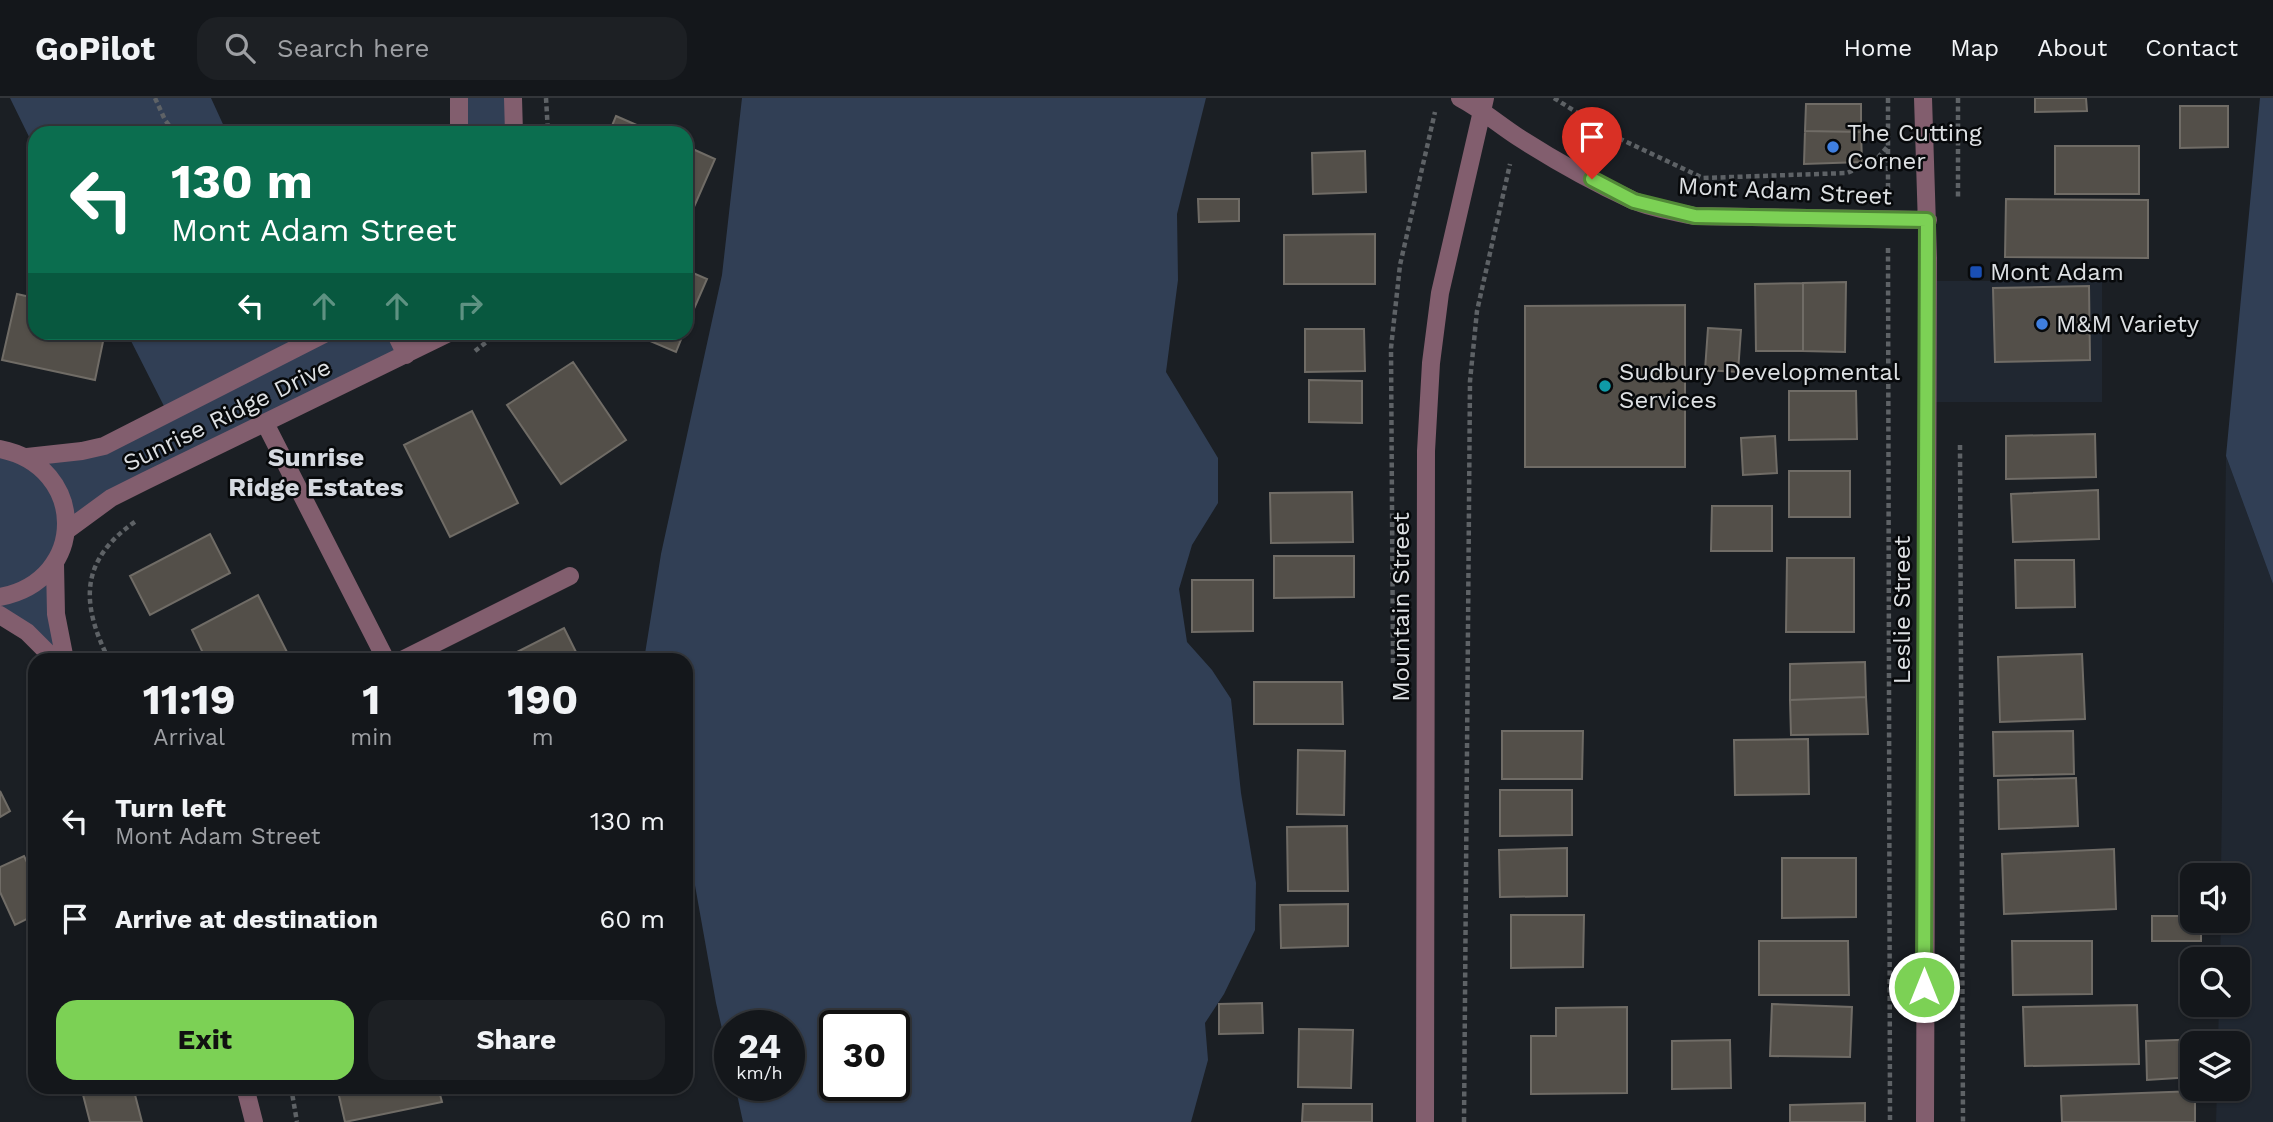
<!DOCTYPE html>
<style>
body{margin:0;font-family:"Work Sans",sans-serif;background:#1d2024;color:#f1f3f6;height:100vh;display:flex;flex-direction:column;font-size:26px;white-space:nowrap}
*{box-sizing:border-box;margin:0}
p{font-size:23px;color:#9d9fa3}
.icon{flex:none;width:38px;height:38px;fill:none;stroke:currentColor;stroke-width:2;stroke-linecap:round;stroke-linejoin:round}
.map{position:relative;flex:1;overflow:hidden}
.panel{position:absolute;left:28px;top:555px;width:665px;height:441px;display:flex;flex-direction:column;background:#14171b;border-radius:21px;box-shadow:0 2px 5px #0004,0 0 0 2px #33363a}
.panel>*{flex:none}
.guide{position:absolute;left:28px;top:28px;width:665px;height:214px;border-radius:21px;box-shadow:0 2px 5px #0004,0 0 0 2px #33363a;background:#0b6e4f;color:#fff;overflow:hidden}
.controls{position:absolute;left:2180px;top:765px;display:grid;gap:14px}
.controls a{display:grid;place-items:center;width:70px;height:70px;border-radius:14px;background:#14171b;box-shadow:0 2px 5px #0004,0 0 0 2px #33363a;font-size:35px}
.speed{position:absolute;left:714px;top:912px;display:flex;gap:14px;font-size:35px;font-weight:700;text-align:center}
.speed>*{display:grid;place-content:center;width:91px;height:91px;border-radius:50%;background:#14171b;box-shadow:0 2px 5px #0004,0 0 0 2px #33363a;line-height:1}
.speed small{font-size:18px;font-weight:400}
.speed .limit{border:4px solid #111;border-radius:10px;background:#fff;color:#111}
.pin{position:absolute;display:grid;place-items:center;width:60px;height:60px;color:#fff;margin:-72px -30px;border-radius:50% 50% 50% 0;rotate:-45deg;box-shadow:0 0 7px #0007}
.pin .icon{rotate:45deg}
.me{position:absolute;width:77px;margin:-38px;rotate:0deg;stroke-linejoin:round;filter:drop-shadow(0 0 5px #0008)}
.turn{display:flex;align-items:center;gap:24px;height:147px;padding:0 28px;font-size:32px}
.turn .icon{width:91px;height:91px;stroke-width:2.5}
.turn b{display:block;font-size:49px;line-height:60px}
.lanes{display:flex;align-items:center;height:66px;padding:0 28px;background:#0003;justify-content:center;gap:35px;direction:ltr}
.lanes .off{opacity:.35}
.eta{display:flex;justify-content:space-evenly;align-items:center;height:119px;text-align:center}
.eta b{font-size:42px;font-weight:700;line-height:49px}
.primary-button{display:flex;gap:14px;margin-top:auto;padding:14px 28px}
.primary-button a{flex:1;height:80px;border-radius:21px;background:#7cd155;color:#111;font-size:28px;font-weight:700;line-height:80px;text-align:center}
.primary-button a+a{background:#1d2024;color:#f1f3f6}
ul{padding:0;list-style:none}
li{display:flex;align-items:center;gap:21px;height:98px;padding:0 28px}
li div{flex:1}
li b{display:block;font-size:26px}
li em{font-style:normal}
header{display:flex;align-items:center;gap:42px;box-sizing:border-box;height:98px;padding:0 35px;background:#14171b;border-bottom:2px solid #33363a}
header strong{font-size:33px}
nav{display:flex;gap:38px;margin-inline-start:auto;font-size:24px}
.search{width:490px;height:63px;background:#1d2024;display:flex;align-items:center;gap:18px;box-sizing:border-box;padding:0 24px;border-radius:21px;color:#9d9fa3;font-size:26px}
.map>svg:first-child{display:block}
</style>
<header>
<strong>GoPilot</strong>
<div class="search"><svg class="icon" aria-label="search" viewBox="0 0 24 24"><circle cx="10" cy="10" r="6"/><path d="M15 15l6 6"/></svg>Search here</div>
<nav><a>Home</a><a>Map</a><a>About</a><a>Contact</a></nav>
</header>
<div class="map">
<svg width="2273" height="1024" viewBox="0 0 2273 1024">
<rect width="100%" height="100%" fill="#1b1f24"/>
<path fill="#202731" d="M1930,183H2102V304H1930Z
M2226,358L2273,486V1024H2216L2217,991L2238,990V945H2218L2219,907L2238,906V861H2220L2221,823L2238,822V777H2221Z"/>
<path fill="#313f55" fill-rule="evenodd" d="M10,0H211L227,35H35V51Z
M455,0H516L517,35H456Z
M742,0H1206L1177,116L1178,182L1166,274L1218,360V405L1192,447L1179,491L1187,544L1212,572L1231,601L1241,695L1256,785L1255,832L1224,896L1205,925L1208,962L1191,1024H743L735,987H789V928H730V965L716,905L686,737V562H644L661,456L722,177ZM835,928H894V987H835Z
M2260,0H2273V486L2226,358Z
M127,235H455L147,384L68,435L60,463L63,562L0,520V349L30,357L77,352L167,314Z"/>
<path fill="#534f49" stroke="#706c66" stroke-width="2" d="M2035,0H2086L2087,13L2035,14Z
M1806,6H1861V34L1805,33Z
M2180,8H2228V49L2180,50Z
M616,18L655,35H609Z
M1805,33L1861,34L1862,64L1804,66Z
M686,48L715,61L686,127Z
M2055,48H2139V96H2055Z
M1365,53L1366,94L1313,96L1312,55Z
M1198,101H1239V123L1199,124Z
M2006,101L2148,102V160L2005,159Z
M1375,136V186H1284V137Z
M686,172L707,181L686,229Z
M1846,184L1845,254L1803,253V185Z
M1803,185V253H1756L1755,186Z
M2089,188L2090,262L1995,264L1993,190Z
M17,196L35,200V234H105L95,282L2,262Z
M1685,207V369H1525V208Z
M1708,230L1741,232L1738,274L1705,272Z
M1305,231H1364L1365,273L1305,274Z
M629,234H684L676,254Z
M573,264L626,342L561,386L507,307Z
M1309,282L1362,283V325L1309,324Z
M1789,293H1856L1857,341L1789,342Z
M472,313L518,405L450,439L404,347Z
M2095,336L2096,379L2006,381V338Z
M1775,338L1777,375L1743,377L1741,340Z
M1789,373H1850V419H1789Z
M2098,392L2099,441L2013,444L2011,396Z
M1352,394L1353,444L1271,445L1270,395Z
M1712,408H1772V453H1711Z
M210,436L230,475L150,517L130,478Z
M1274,458H1354V499L1274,500Z
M1787,460H1854V534H1786Z
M2015,462H2074L2075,509L2016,510Z
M1192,482H1253V533L1192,534Z
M258,497L291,562H190L203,555L192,532Z
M564,530L580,562H521L517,554Z
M2082,556L2085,621L2000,624L1998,559Z
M1865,564L1866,599L1790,602V566Z
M1254,584H1342L1343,626H1254Z
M1866,599L1868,636L1791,637L1790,602Z
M1502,633H1583L1582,681H1502Z
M2073,633L2074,676L1994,678L1993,634Z
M1808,641L1809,696L1735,697L1734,642Z
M1298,652L1345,653L1344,717L1297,716Z
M2076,680L2078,728L1999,731L1998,682Z
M1500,692H1572V737L1500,738Z
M0,693L10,713L0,719Z
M1347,728L1348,793H1288L1287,729Z
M1567,750V798L1500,799L1499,752Z
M2114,751L2116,811L2004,816L2002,756Z
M24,758L33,777L35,776V817L15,827L0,794V769Z
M1782,760H1856V819L1782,820Z
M1348,806V848L1281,850L1280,807Z
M1511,817H1584L1583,869L1511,870Z
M2152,818H2193V822H2201V843H2152Z
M1759,843H1848L1849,897H1759Z
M2012,843H2092V896L2013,897Z
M1262,905L1263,935L1219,936V906Z
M1772,906L1852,909L1850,959L1770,958Z
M2137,907L2139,966L2025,968L2023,909Z
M1627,909V995L1531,996V938H1556V910Z
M1299,931L1353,932L1351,990L1298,989Z
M2207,941V945H2193V979L2147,982L2146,943Z
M1730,942L1731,990L1672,991V943Z
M81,989H133L142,1024H90Z
M337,989H438L442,1004L345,1024Z
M2195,993V1024H2062L2061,998Z
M1865,1005V1024H1790V1007Z
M1303,1006H1372V1024H1302Z"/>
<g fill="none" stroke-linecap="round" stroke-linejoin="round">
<path stroke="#5e6266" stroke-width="4.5" stroke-dasharray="5 3.5" stroke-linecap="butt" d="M155,0L165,22L175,35
M546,0L548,35
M1554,0L1614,38L1703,80L1847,75L1874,64L1888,48
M1888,0V92
M1958,0V101
M1888,150L1890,1024
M475,253L499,234
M1960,347L1963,1024
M109,562C80,504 80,462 136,423
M1393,565L1391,250L1400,167L1435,14
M291,989L297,1024
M1464,1024L1470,283L1477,213L1510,66"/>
<path stroke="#825e6e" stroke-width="18" d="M459,0V35
M513,0L514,35
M1460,0C1481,11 1498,26 1518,39C1554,62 1593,84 1632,102C1651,110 1674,114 1694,118L1928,122
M1923,0L1928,160L1925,1024
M395,234L406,257
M265,325L386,562
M0,351C87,368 89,482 0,499
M27,359L82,353L104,348L328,234
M66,433L111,400L145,383L451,234
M55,466L56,516L65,562
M0,517L27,534L55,562
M402,562L570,478
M245,989L254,1024
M1425,1024L1426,353L1431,265L1440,195L1485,0"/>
</g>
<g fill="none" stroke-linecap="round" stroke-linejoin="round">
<g stroke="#518837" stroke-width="18">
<path id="route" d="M1592,81L1634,103L1695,118L1927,122L1924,889"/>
</g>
<use href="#route" stroke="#7cd155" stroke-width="12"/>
</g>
<g fill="#3f7fe0" stroke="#07090b" stroke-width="2.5">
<circle cx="1833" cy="49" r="7"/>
<circle cx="2042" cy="226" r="7"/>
</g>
<rect fill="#1a4fb4" stroke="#07090b" stroke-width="2.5" x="1969" y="167" width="14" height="14" rx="3.5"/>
<circle fill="#0f9aa8" stroke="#07090b" stroke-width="2.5" cx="1605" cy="288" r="7"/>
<g text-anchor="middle" stroke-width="5" stroke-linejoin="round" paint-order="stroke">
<g font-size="24" fill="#dde0e3" stroke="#07090b" text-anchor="start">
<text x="1847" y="43">The Cutting<tspan x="1847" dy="28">Corner</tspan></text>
<text x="1990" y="182">Mont Adam</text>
<text x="2056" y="234">M&amp;M Variety</text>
<text x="1619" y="282">Sudbury Developmental<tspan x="1619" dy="28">Services</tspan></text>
</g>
<g font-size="24" fill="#dde0e3" stroke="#07090b">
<text transform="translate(1785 93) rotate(3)" y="8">Mont Adam Street</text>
<text transform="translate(227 317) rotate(-26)" y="8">Sunrise Ridge Drive</text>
<text transform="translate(1401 509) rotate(-90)" y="8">Mountain Street</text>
<text transform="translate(1902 512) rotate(-90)" y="8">Leslie Street</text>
</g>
<g font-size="26" font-weight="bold" fill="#d5d9e0" stroke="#07090b">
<text x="316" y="368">Sunrise<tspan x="316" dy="30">Ridge Estates</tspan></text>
</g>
</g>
</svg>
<div class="controls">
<a><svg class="icon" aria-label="sound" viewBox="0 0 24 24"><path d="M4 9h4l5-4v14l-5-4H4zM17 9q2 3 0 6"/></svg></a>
<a><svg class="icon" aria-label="search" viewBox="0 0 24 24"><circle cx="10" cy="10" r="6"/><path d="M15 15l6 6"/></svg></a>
<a><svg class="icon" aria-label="layers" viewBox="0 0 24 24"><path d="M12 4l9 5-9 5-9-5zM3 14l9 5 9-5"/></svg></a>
</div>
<div class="speed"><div>24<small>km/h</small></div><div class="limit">30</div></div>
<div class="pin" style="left:1592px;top:81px;background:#d93025"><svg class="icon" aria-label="arrive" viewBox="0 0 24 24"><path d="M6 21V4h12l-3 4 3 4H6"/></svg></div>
<svg class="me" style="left:1924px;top:889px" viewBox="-20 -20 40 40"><circle r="17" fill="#7cd155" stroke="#fff" stroke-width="3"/><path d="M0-11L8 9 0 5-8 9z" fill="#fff"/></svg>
<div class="guide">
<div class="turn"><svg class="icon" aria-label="left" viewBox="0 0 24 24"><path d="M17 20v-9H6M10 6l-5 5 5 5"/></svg><div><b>130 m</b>Mont Adam Street</div></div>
<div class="lanes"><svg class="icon" aria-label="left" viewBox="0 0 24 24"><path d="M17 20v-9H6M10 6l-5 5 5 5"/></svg><svg class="icon off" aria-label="ahead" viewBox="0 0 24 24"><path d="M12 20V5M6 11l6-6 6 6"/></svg><svg class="icon off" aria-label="ahead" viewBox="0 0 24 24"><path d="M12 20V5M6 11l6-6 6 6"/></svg><svg class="icon off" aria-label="right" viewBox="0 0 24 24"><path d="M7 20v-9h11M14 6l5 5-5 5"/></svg></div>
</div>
<section class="panel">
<div class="eta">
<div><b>11:19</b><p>Arrival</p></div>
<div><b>1</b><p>min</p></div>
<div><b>190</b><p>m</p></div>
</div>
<ul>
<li><svg class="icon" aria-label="left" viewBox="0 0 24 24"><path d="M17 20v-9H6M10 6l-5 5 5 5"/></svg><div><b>Turn left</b><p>Mont Adam Street</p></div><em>130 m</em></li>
<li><svg class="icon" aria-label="arrive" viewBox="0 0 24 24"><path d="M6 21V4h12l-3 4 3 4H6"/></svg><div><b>Arrive at destination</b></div><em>60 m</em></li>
</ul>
<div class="primary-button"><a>Exit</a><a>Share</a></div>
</section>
</div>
